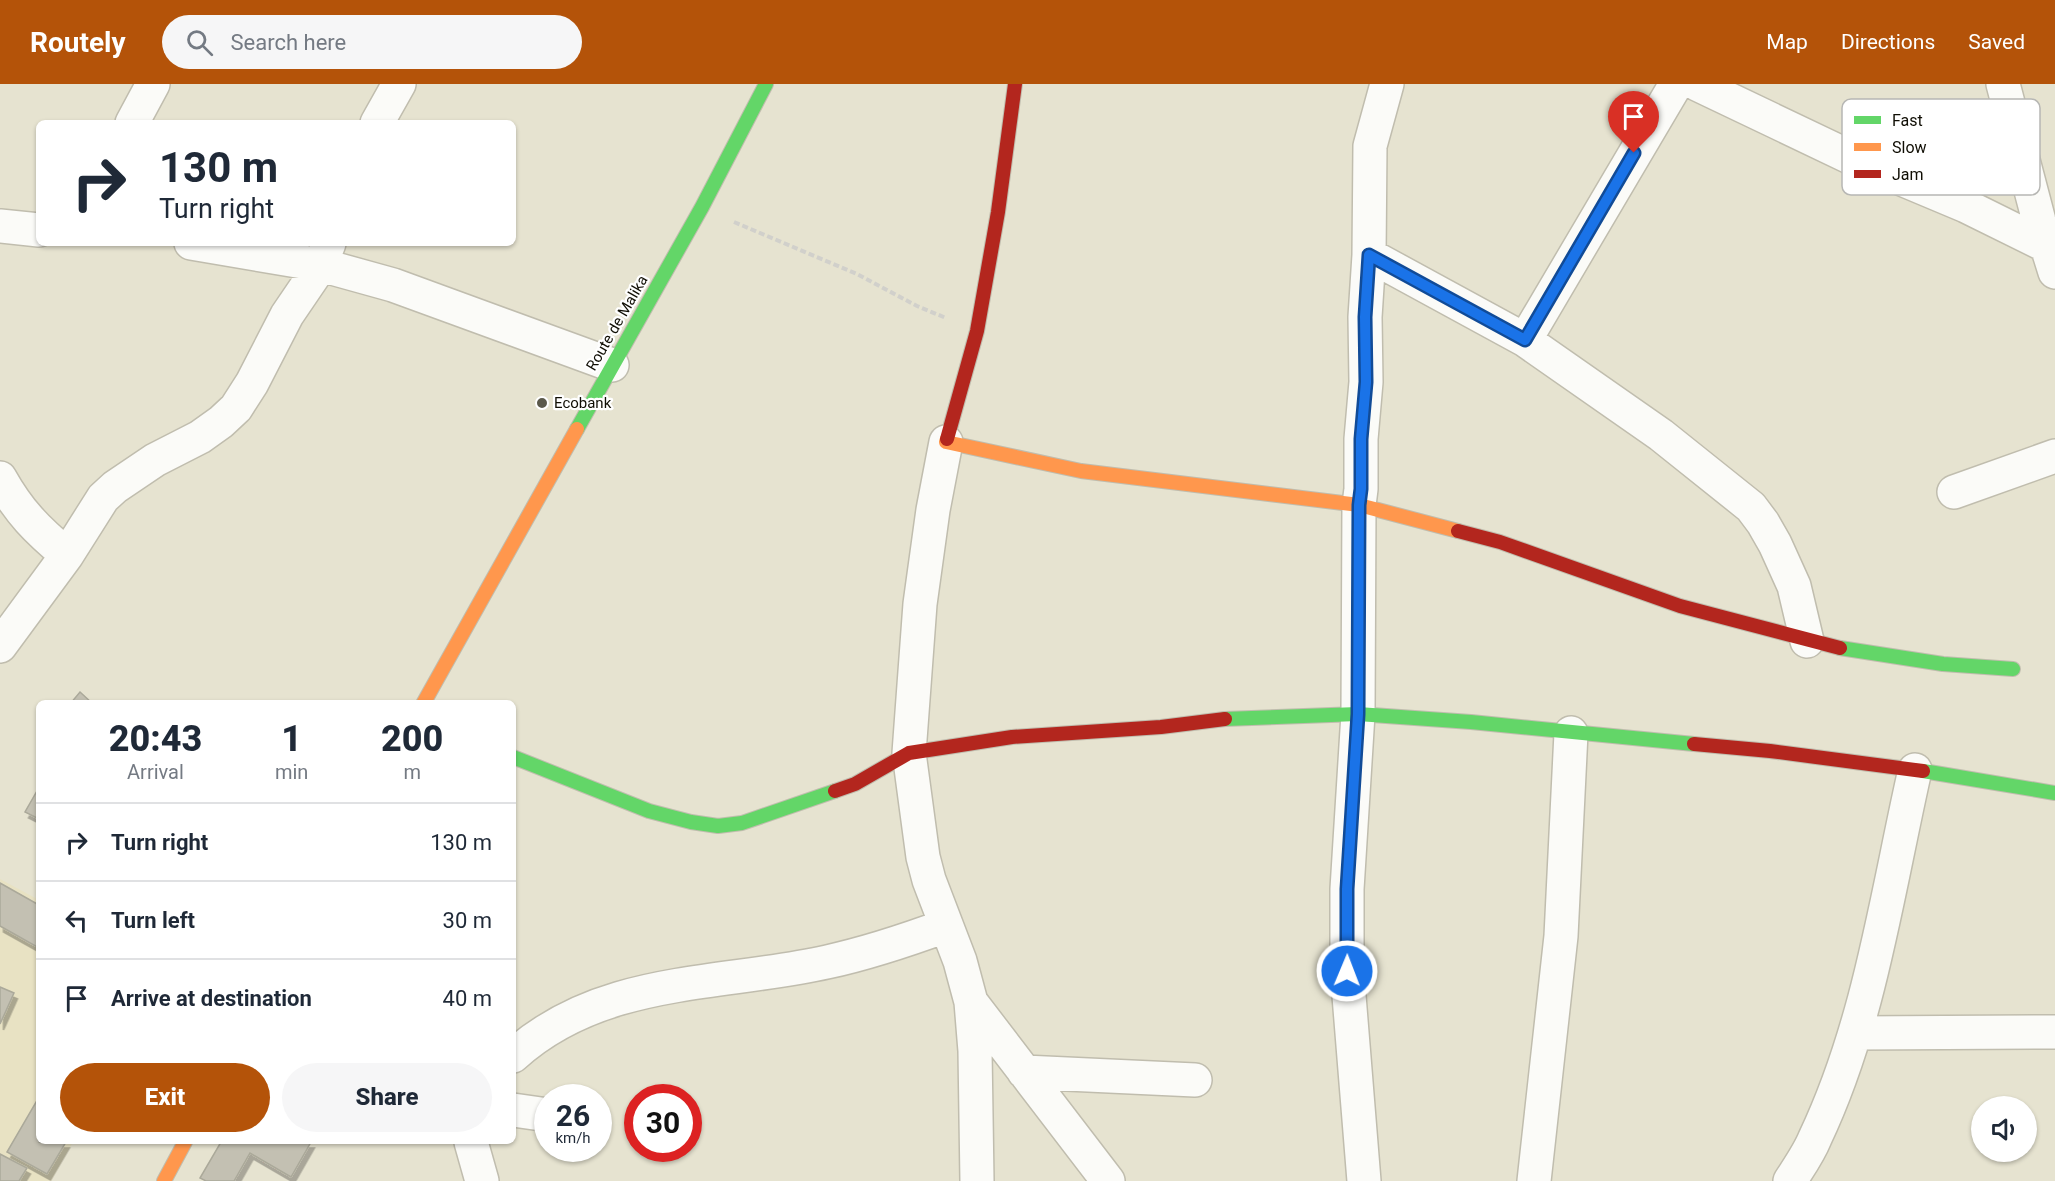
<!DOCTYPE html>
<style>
body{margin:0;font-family:Roboto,sans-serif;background:#f6f6f7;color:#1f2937;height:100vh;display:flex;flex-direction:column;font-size:22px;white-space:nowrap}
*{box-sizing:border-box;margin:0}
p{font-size:20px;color:#747a83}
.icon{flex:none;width:33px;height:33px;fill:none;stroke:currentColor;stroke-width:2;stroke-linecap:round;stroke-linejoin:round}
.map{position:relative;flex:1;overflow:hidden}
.sheet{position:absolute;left:36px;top:616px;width:480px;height:444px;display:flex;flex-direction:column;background:#fff;border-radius:9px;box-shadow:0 2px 4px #0004}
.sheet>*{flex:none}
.guide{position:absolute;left:36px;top:36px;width:480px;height:126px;border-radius:9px;box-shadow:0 2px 4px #0004;background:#fff;color:#1f2937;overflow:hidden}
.buttons{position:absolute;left:1971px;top:1012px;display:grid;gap:12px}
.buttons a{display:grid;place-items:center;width:66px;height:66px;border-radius:50%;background:#fff;box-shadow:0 2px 4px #0004;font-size:30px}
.speed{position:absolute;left:534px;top:1000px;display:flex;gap:12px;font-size:30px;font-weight:700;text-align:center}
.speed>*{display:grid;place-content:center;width:78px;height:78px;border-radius:50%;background:#fff;box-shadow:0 2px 4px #0004;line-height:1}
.speed small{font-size:15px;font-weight:400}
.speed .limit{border:9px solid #d22;background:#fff;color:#111}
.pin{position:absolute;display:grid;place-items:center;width:51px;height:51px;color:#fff;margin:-62px -26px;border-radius:50% 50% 50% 0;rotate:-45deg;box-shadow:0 0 6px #0007}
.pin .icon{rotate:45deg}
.me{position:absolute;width:66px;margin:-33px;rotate:1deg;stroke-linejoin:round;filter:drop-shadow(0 0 4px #0008)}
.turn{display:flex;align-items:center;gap:21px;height:126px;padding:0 24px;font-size:27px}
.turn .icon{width:78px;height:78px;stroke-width:2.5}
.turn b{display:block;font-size:42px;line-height:51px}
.eta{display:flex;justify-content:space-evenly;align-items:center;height:102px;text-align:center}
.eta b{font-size:36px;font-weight:800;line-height:42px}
.button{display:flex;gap:12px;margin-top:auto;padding:12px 24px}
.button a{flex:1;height:69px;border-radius:36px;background:#b45309;color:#fff;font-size:24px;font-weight:800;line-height:69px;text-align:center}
.button a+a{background:#f6f6f7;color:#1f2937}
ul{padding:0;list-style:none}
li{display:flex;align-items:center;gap:18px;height:78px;padding:0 24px;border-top:2px solid #e0e1e3}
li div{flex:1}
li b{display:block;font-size:22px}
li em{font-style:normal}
header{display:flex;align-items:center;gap:36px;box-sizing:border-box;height:84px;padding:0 30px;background:#b45309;color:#fff}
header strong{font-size:28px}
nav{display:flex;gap:33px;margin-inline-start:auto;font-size:21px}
.search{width:420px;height:54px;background:#f6f6f7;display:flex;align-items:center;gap:15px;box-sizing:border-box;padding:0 21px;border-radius:33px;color:#747a83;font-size:22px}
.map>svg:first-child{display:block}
</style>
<header>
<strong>Routely</strong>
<div class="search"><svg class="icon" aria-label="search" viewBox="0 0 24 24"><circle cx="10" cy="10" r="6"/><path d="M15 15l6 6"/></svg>Search here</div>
<nav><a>Map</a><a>Directions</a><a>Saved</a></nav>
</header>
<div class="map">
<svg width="2055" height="1097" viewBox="0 0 2055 1097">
<defs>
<filter id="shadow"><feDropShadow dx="3.5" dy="6" stdDeviation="0" flood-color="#0004"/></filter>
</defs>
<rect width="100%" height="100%" fill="#e6e3d0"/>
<path fill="#e8e2c3" d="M0,795L39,816V1058H73L51,1097H0Z"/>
<path fill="#c3c0b2" stroke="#aba99a" stroke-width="1.5" filter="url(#shadow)" d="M80,608L93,620H70Z
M37,707L39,708V735L25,728Z
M0,799L39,821V864L0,842Z
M0,903L14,909L0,940Z
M39,1013V1058H66L47,1090L7,1068Z
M221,1058H311L291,1093L250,1069L234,1097H206L200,1094Z
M0,1070L27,1084L19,1097H0Z"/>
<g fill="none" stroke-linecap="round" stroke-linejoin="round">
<g stroke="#c0bdae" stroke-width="36">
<path id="street" d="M1697,0L1854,75L1966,122L2047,162
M2003,0L2039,137L2055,188
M132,39L153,0
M377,39L399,0
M0,142L39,146
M191,159L321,181L393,201L612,281
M1369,171L1525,256L1661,351L1751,423L1763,439L1775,460L1794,502L1807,557
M1525,256L1676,0
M946,358L933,426L920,520L909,669L923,773L929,796L960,877L971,918L975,967L977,1097
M0,394C19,428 37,446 67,471
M1954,408L2055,372
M0,562L67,471L103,414L115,403L155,376L200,353L221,338L236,324L252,299L287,231L321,181L329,159
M971,918L1108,1097
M1856,949L2055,948
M513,972C601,892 720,902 827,878C868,869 907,856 945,842
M1024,988L1195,996
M513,1026L548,1031
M471,1058L482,1097
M1364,1097L1347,887V805L1358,630L1359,421L1361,405V355L1366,298L1365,233L1369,171L1370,62L1387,0
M1534,1097L1561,852L1571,649
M1790,1097C1799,1083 1809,1069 1815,1054C1870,938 1887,809 1915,686"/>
</g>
<g stroke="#c0bdae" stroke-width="16">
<path id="fast" d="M577,345L702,123L766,0
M1840,564L1943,580L2013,585
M1225,635L1358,630L1471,638L1694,660
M513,673L649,727L691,738L718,742L742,739L835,707
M1923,687L2055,709"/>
</g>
<g stroke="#c0bdae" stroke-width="16">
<path id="slow" d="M947,355L946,358L1081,387L1359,421L1458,447
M423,620L577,345
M164,1097L185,1058"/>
</g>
<g stroke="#c0bdae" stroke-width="16">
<path id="jam" d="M947,355L977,247L998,128L1015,0
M1458,447L1500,458L1680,522L1840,564
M1694,660L1770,667L1923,687
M835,707L855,700L909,669L1012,653L1161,643L1225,635"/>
</g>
<path stroke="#d1d0cb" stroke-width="4" stroke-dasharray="6 3" stroke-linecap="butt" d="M734,138L857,190L917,222L946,234"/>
<use href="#street" stroke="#fbfbf8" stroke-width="33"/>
<use href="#fast" stroke="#63d668" stroke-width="14"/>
<use href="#slow" stroke="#ff974d" stroke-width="14"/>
<use href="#jam" stroke="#b3261e" stroke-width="14"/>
</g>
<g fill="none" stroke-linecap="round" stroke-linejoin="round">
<g stroke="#114b97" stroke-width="15">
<path id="route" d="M1347,887V805L1358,630L1359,421L1361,405V355L1366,298L1365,233L1369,171L1525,256L1634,69"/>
</g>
<use href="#route" stroke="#1a73e8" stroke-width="10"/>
</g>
<circle fill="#5b594b" stroke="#fff" stroke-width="2" cx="542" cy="319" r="6"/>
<g text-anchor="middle" stroke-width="4.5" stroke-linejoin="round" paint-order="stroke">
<g font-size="15" fill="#100e04" stroke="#fff">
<text transform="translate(617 239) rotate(-60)" y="5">Route de Malika</text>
</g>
<g font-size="15" fill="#100e04" stroke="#fff" text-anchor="start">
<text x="554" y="324">Ecobank</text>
</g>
</g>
<rect x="1842" y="15" width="198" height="96" rx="9" fill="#fff" stroke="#b7b7b4" stroke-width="1.5"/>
<rect x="1854" y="32" width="27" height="8" fill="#63d668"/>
<rect x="1854" y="59" width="27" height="8" fill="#ff974d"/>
<rect x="1854" y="86" width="27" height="8" fill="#b3261e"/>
<g font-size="16" fill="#100e04">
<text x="1892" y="42">Fast</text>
<text x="1892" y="69">Slow</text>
<text x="1892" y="96">Jam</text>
</g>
</svg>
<div class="buttons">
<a><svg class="icon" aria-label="sound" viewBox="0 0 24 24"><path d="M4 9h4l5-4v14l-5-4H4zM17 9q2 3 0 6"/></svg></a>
</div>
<div class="speed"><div>26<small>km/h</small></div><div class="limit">30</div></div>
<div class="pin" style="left:1634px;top:69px;background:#d93025"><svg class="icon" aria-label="arrive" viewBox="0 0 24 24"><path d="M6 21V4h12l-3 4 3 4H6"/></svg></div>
<svg class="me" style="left:1347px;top:887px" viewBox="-20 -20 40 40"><circle r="17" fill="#1a73e8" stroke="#fff" stroke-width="3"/><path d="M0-11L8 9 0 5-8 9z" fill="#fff"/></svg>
<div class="guide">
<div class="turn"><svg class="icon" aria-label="right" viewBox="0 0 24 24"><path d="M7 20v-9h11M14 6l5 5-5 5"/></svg><div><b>130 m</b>Turn right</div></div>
</div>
<section class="sheet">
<div class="eta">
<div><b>20:43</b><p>Arrival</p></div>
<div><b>1</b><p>min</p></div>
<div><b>200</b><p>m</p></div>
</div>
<ul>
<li><svg class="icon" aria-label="right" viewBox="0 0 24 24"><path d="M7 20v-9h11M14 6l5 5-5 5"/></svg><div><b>Turn right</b></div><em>130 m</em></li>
<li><svg class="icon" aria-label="left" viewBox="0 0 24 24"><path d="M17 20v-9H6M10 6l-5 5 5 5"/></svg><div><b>Turn left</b></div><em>30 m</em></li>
<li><svg class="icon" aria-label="arrive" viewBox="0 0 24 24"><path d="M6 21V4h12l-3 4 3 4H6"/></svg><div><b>Arrive at destination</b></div><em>40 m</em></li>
</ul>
<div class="button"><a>Exit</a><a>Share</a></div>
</section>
</div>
